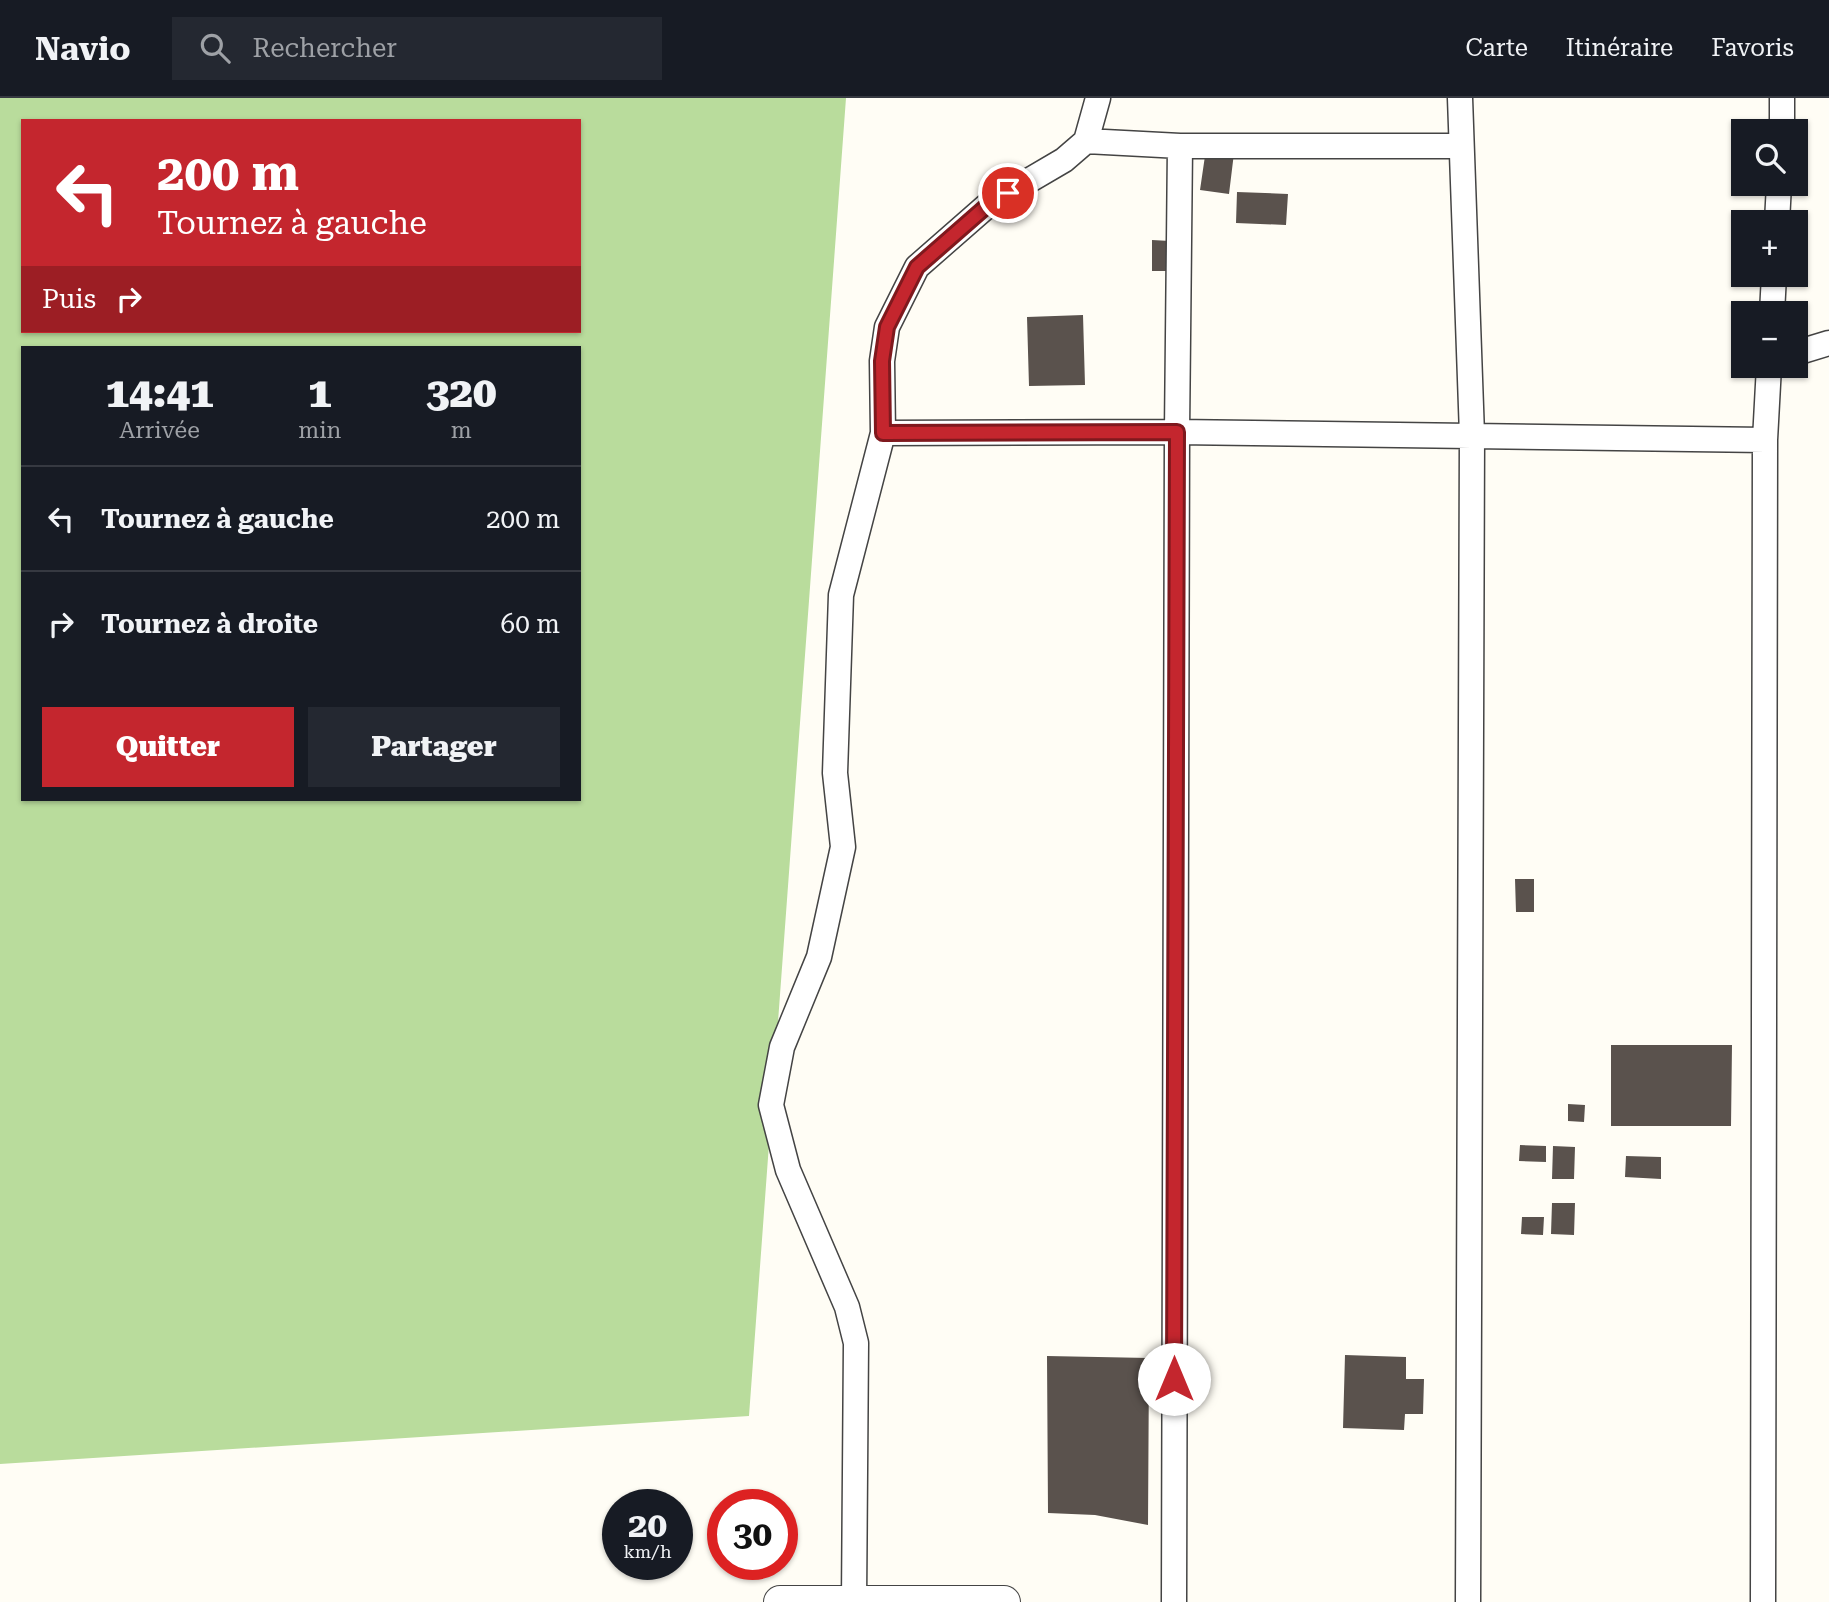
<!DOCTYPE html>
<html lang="fr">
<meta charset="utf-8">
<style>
body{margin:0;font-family:"Roboto Serif",serif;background:#242831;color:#f1f3f6;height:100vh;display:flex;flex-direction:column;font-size:26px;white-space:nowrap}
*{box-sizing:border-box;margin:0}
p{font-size:23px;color:#9ea1a6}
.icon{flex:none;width:38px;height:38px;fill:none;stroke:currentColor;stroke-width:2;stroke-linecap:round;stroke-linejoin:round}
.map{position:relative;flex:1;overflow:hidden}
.details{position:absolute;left:21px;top:248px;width:560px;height:455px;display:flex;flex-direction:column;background:#171b24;border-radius:0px;box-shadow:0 2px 5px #0004}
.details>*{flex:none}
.guide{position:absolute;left:21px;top:21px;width:560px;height:214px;border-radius:0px;box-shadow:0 2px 5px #0004;background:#c4262e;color:#fff;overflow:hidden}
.fabs{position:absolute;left:1731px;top:21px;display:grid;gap:14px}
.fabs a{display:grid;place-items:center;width:77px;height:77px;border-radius:0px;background:#171b24;box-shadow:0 2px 5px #0004;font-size:35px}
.speed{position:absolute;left:602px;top:1391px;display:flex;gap:14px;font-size:35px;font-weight:700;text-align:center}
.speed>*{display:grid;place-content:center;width:91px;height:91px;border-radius:50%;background:#171b24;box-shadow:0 2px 5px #0004;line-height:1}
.speed small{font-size:18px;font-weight:400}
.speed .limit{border:10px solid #d22;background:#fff;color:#111}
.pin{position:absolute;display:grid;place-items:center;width:60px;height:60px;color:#fff;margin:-30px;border:4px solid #fff;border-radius:50%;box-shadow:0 2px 7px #0007}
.me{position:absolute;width:77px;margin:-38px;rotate:0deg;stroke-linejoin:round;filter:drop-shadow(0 0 5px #0008)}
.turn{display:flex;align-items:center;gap:24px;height:147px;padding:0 21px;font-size:32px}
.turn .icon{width:91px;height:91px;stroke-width:2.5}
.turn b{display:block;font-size:49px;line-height:60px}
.then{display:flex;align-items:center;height:66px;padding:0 21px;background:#0003;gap:14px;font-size:26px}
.eta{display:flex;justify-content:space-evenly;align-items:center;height:119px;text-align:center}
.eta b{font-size:42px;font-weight:800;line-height:49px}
.button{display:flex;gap:14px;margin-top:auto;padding:14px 21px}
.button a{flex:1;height:80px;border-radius:0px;background:#c4262e;color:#fff;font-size:28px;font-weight:800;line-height:80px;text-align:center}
.button a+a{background:#242831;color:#f1f3f6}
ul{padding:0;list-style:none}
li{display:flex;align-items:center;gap:21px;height:105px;padding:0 21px;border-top:2px solid #363941}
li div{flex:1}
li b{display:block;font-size:26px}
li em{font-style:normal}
header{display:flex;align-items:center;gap:42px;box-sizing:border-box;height:98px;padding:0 35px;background:#171b24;border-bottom:2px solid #363941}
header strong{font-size:33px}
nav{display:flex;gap:38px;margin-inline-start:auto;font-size:24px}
.search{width:490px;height:63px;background:#242831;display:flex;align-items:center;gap:18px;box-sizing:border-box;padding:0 24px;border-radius:0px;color:#9ea1a6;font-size:26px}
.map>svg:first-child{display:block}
</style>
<header>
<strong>Navio</strong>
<div class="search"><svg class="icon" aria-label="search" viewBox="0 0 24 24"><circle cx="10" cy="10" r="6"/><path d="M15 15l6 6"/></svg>Rechercher</div>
<nav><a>Carte</a><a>Itinéraire</a><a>Favoris</a></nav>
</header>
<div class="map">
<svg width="1829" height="1504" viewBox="0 0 1829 1504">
<rect width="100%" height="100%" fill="#fffdf5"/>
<path fill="#b9dc9c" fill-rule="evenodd" d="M0,0H846L749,1318L0,1366ZM23,23H579V233H23ZM23,250H579V702H23Z"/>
<path fill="#5a524d" d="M1206,51L1234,55L1229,96L1200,92Z
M1237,94L1288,96L1286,127L1236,125Z
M1152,142L1170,143L1169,173H1152Z
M1083,217L1085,287L1029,288L1027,219Z
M1515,781H1534V814H1516Z
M1611,947H1732L1731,1028H1611Z
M1568,1006L1585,1007L1584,1024L1568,1023Z
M1520,1047L1546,1048V1064L1519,1063Z
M1553,1048L1575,1049L1574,1081H1552Z
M1626,1058L1661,1059V1081L1625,1079Z
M1552,1105H1575L1574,1137L1551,1136Z
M1522,1119H1544L1543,1137L1521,1136Z
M1345,1257L1406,1259V1281H1424L1423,1316H1405L1404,1332L1343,1330Z
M1047,1258L1149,1260L1148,1427L1095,1417L1048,1415Z"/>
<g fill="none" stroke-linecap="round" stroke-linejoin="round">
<g stroke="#444" stroke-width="27">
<path id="minor" d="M1460,0L1472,337L1468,1504
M1782,0V33
M1086,43L1180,48H1460
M1777,124L1779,86
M1772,215L1774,177
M1796,255L1829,245
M883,335L882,263L887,229L917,169L989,106L1064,62L1086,43L1098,0
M854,1504L856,1245L847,1209L788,1072L771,1007L782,949L819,859L843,749L835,675L841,497L883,335L1177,334L1765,342
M1174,1504L1177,334L1180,48
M1763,1504L1765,342L1769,268"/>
</g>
<g stroke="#444" stroke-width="34">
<path id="tertiary" d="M780,1504H1004"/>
</g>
<use href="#minor" stroke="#fff" stroke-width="24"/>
<use href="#tertiary" stroke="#fff" stroke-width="32"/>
</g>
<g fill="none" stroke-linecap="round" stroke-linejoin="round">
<g stroke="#7f191e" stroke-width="18">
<path id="route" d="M1008,95L989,106L917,169L887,229L882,263L883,335L1177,334L1174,1281"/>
</g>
<use href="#route" stroke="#c4262e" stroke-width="12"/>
</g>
</svg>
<div class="fabs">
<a><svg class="icon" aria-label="search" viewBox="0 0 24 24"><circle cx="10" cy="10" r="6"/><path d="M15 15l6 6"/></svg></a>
<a>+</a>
<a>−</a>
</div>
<div class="speed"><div>20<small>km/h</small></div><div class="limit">30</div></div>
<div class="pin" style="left:1008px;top:95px;background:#d93025"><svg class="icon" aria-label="arrive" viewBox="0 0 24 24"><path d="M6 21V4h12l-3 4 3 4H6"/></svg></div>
<svg class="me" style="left:1174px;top:1281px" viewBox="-20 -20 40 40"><circle r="19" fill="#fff"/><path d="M0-13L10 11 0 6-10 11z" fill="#c4262e"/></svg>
<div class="guide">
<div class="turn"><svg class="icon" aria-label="left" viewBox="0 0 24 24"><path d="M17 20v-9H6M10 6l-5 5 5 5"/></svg><div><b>200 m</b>Tournez à gauche</div></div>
<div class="then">Puis<svg class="icon" aria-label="right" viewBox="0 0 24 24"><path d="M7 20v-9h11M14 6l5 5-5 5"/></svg></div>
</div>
<section class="details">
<div class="eta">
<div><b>14:41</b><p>Arrivée</p></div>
<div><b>1</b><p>min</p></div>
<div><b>320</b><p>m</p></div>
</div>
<ul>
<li><svg class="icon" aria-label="left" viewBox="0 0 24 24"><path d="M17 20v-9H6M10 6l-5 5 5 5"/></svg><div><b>Tournez à gauche</b></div><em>200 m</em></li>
<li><svg class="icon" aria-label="right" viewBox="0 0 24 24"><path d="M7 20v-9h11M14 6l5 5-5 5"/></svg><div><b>Tournez à droite</b></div><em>60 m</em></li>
</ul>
<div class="button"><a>Quitter</a><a>Partager</a></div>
</section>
</div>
